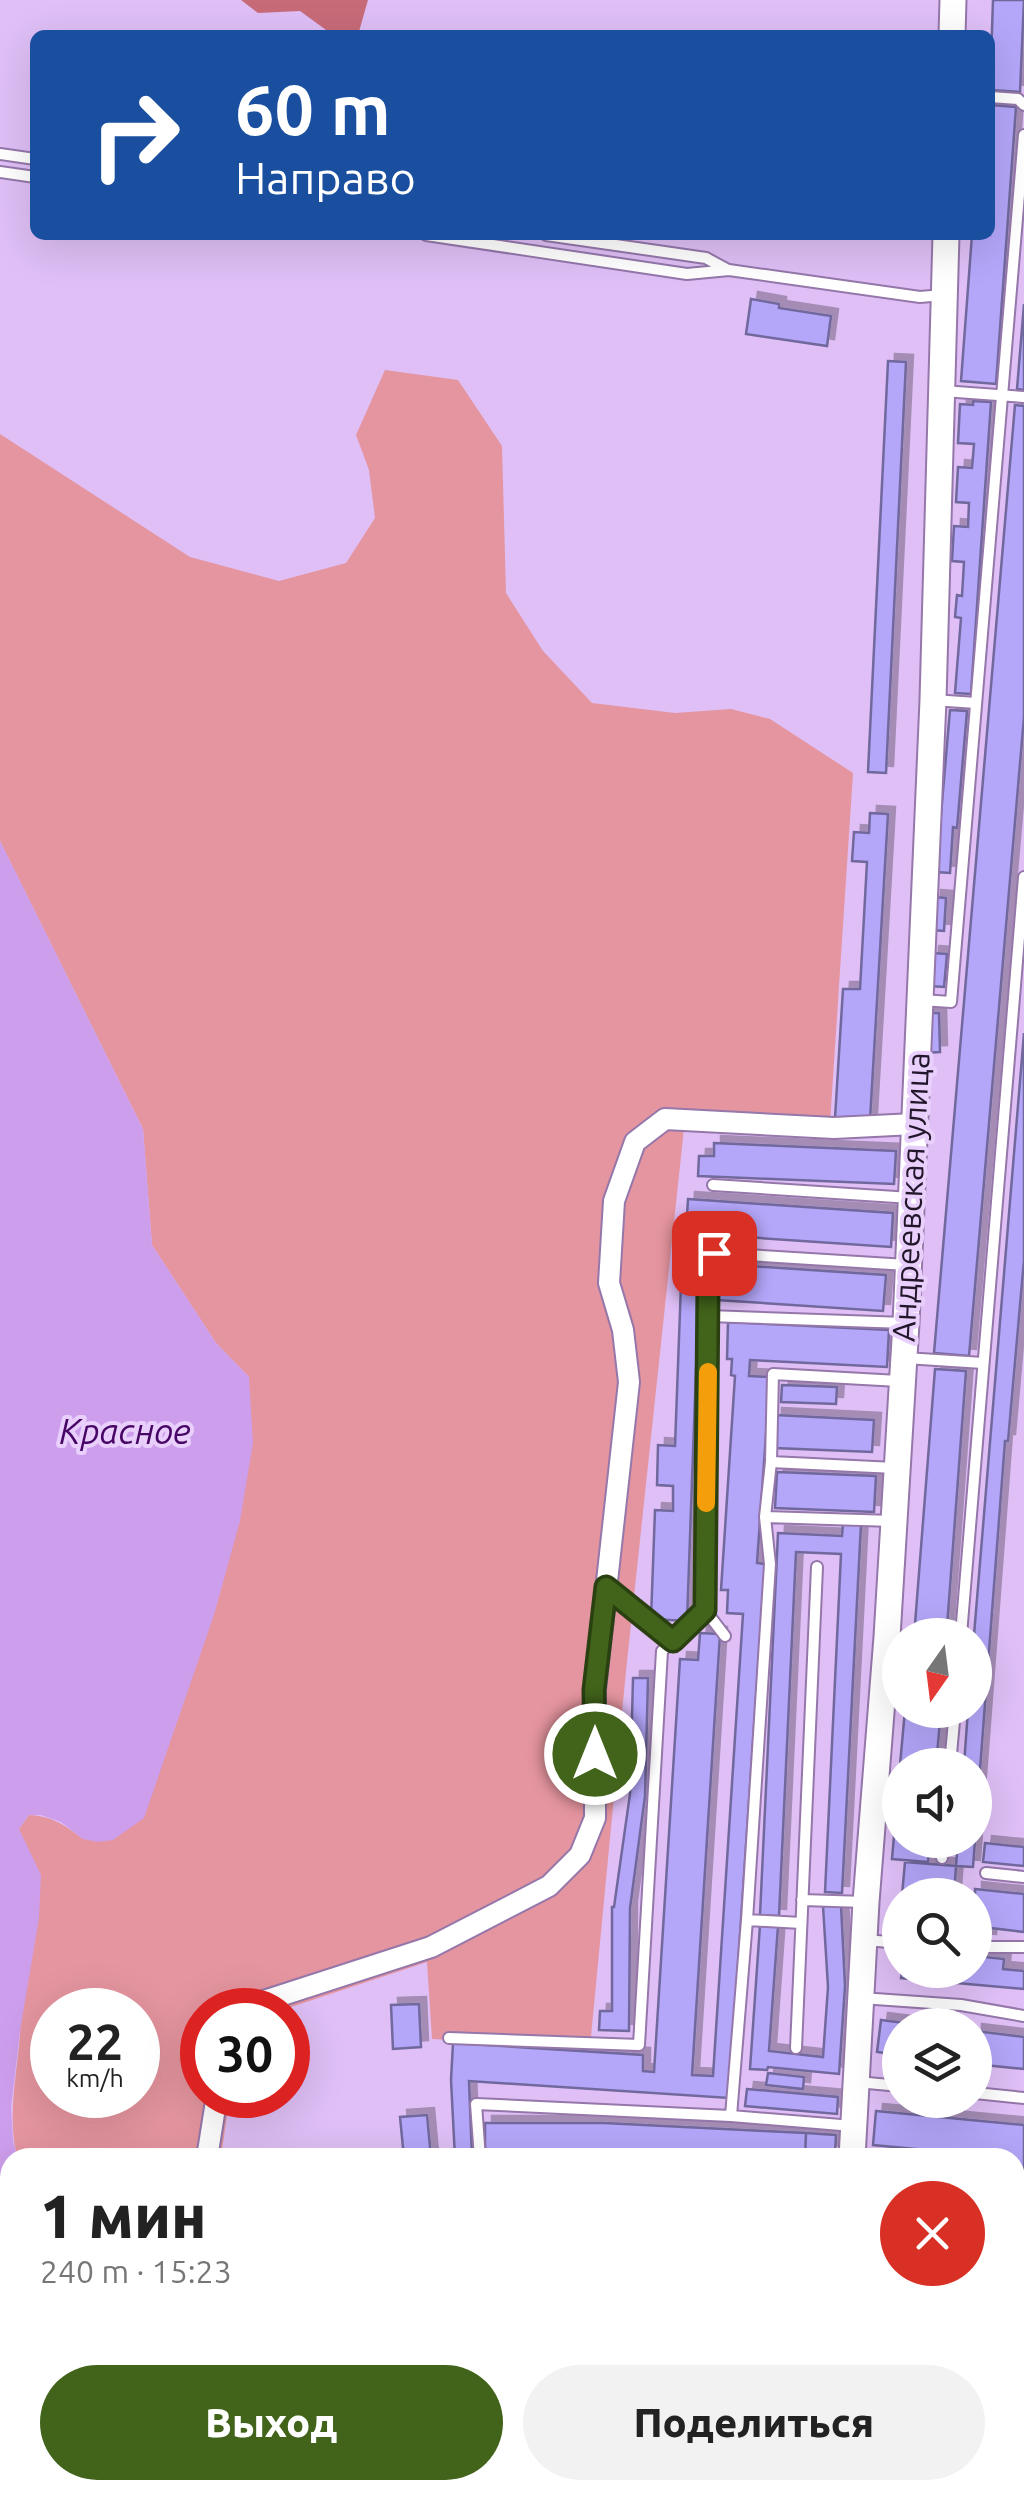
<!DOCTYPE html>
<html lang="ru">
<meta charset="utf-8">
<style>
body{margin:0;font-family:Ubuntu,sans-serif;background:#f2f2f2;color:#222;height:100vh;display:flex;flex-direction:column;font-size:38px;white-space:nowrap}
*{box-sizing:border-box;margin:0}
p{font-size:32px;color:#767676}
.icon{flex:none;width:55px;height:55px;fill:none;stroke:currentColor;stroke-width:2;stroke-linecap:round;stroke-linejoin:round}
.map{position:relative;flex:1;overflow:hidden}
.drawer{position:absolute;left:0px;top:2148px;width:1025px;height:352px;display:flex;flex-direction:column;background:#fff;border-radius:30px 30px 0 0;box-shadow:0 10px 40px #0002}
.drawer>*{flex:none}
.top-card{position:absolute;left:30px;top:30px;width:965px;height:210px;border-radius:15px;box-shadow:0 10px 40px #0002;background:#1a4fa0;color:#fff;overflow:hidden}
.needle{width:65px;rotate:194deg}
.buttons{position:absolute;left:882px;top:1618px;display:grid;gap:20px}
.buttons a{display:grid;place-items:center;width:110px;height:110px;border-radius:50%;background:#fff;box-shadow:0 10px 40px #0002;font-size:50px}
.speed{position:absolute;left:30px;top:1988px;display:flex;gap:20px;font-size:50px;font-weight:700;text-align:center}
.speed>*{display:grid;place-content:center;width:130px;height:130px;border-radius:50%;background:#fff;box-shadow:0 10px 40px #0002;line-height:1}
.speed small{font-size:25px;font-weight:400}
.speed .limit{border:15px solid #d22;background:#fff;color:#111}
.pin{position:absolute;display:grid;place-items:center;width:85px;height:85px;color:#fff;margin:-42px;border-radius:20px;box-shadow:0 5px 15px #0006}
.me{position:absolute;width:110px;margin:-55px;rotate:0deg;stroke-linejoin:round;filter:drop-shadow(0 0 8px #0008)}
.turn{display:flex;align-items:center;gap:35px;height:210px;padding:0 40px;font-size:45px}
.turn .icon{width:130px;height:130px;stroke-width:2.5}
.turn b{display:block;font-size:70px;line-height:85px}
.round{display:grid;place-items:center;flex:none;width:105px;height:105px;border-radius:52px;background:#f2f2f2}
.headline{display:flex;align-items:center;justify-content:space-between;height:170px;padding:0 40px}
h1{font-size:60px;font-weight:800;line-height:75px}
.button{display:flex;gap:20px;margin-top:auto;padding:20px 40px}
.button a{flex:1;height:115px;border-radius:60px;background:#41631a;color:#fff;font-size:40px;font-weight:800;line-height:115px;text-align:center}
.button a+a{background:#f2f2f2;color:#222}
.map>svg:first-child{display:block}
</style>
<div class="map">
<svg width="1024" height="2499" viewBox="0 0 1024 2499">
<defs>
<filter id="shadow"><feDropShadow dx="7" dy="-7" stdDeviation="0" flood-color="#0004"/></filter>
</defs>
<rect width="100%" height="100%" fill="#dfbff6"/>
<path fill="#e5959f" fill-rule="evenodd" d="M385,370L458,380L502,446L506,593L543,651L592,703L675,713L731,709L770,719L853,773L830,1123L685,1119L626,1671L590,2047L432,2039L427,1962L282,2010H202V2095H230L221,2157H17C7,2115 17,2076 20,2033C24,1971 24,1908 25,1845L19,1829L29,1815C52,1816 65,1825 83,1839L249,1377L216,1343L152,1245L143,1129L0,841V434L190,557L279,581L346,563L375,518L369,470L356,435ZM52,2010H138V2095H52Z"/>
<path fill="#c86b79" d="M241,0H368L358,35H333L300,11L258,13Z
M1015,2278H1024V2407L1015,2414Z"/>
<path fill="#cd9eec" d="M0,841L143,1129L152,1245L216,1343L249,1377L253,1443L240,1521L214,1615L144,1818L113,1840L98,1842L83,1839L61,1822L41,1815H29L19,1829L41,1875L39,1918L20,2031L11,2107L13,2140L17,2157L10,2158V2359H0Z"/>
<path fill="#b4a6f9" stroke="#71689d" stroke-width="2.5" filter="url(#shadow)" d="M993,0H1024L1020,92L990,90Z
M990,105L1016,107L996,384L961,381L972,235H990Z
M751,299L779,304V308L831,316L827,346L746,334Z
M1024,304V390L1017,389Z
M888,361L906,362L886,773L868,772Z
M973,401L991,402L971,694L955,693L961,618L955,617L957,595L962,596L964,562L952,561L954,526L968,527L969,503L956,502L958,467L972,468L974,444L958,443L960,404L973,405Z
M1015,405L1024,406V717L969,1356L934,1353Z
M950,710L967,711L957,828L953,827L950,873L936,872Z
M870,813L888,814L870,1120L835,1118L843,989H860L867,862L852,861L854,832L869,833Z
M934,897L946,898L944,931L932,930Z
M932,953L947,954L944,987L930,986Z
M925,1013H939L940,1052L925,1053Z
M1024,1033V1260L1008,1441H1005L975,1835V1765H964L968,1710H975L974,1635Z
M714,1143L896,1151L894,1184L698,1176L699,1156H714Z
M688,1199L893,1213L891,1247L686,1233Z
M682,1257H700L687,1621L651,1619L655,1510L673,1511V1486L657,1485L658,1445L675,1446Z
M719,1264L886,1275L883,1311L717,1300Z
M728,1322L889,1330L887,1367L750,1360L749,1376L770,1377L757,1563L765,1564L729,2098L469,2081L472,2158H455L451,2080L453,2043L643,2055V2071L654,2072L680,1659L698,1660L700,1633L720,1634L692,2075L713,2076L743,1614L727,1613L728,1590H721L735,1376L731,1375L732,1359H727Z
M935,1369L966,1371L947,1627L915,1624Z
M782,1385L837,1387L836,1404L781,1402Z
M775,1415L874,1420L872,1452L774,1448Z
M777,1472L876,1476L874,1512L775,1508Z
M843,1524H861L842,1893L825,1892L841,1554L796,1552L779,1916L760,1915L778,1533L842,1536Z
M633,1678H648L645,1796L630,1908L629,2031L599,2030L600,2011H612V1907H614L630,1794Z
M905,1710H941L936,1765H900Z
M900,1766V1840H930L928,1862L892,1859Z
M958,1840H975L973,1867L956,1866Z
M985,1843L1024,1847V1866L983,1862Z
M905,1862L956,1866L954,1895H902Z
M975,1889L1024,1894V1932L990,1928L989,1941L975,1940Z
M841,1905L845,1986L839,2074L768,2067L767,2070L750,2069L760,1925L778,1926L769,2051L823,2057L828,1987L823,1906Z
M975,1956L1004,1959L1003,1969L1024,1971V1989L901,1978L902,1970H975Z
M419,2004L421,2047L393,2049L391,2005Z
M881,2020L921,2025H900V2055L877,2052Z
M975,2031L1024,2037V2069L975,2064Z
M768,2073L804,2077L803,2089L766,2085Z
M747,2089L838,2097L837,2114L745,2106Z
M876,2111L1024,2125V2177L1015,2176V2158H937L938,2151L873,2145Z
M427,2115L431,2158H404L400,2117Z
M485,2123H604L806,2133L805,2158L485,2157Z
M806,2133L836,2135L835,2153L824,2152V2158H805Z
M1015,2204L1024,2205V2238L1015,2237Z
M388,2490H421V2499H388Z
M450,2490H486V2499H450Z
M513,2490H811V2499H514Z"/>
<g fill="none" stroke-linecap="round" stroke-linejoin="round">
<g stroke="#9577aa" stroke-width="14">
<path id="service" d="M990,97L1018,99L1024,105
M0,154L35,159
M0,172L35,177
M426,235L687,274L729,270L920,297L943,295
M546,235L706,258L728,270
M943,391L1024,397
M933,700L976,703
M921,1000L951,1002L1024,135
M713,1185L911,1198
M709,1316L905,1323
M905,1358L983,1363
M771,1462L895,1468
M765,1517L893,1521
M608,1588L673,1641
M961,1635L1024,877
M725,1636L705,1610L708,1286L714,1253L907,1265
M950,1765L955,1710
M942,1858L944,1840
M986,1873L1024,1877
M802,1900L865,1902
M747,1920L801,1923
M866,1940L900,1943
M975,1947H1024
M861,1998L961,2005L1024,2016
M449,2038L639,2045L662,1651L705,1610
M796,2048L817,1567
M857,2082L900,2086
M975,2093L1024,2098
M853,2126L731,2116L747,1920L770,1564L765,1517L771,1462L773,1374L899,1381
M480,2158L476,2104L731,2116
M1015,2189L1024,2190
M1015,2245L1024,2246
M337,2490V2499
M379,2490V2499
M432,2490V2499"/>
</g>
<g stroke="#9577aa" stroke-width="24">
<path id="minor" d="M236,2010L431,1947L549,1886L580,1855L595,1818V1690L629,1382L623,1330L609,1283L614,1201L635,1142L665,1119L834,1128L914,1124
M207,2158L217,2095
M271,2490L291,2499"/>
</g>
<g stroke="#9577aa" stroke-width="29">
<path id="tertiary" d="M952,35L953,0
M852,2158L866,1902L887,1637L906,1323L933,700L946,235
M835,2499V2490"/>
</g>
<path stroke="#9c83ae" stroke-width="4" stroke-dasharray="10 5" stroke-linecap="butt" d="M33,2499L45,2496L53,2490"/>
<use href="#service" stroke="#fff" stroke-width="10"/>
<use href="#minor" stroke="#fff" stroke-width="20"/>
<use href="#tertiary" stroke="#fff" stroke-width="25"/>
</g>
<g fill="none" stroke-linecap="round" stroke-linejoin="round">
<g stroke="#2a4011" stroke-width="25">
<path id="route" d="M595,1754L594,1690L606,1587L673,1641L705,1610L708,1286L714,1253"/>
</g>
<use href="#route" stroke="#41631a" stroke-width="18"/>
<path stroke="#f59e0b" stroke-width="18" d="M706,1503L708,1372"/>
</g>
<g text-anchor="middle" stroke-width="8" stroke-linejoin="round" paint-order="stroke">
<g font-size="32" fill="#22162a" stroke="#e9cffb">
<text transform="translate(911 1197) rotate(-87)" y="11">Андреевская улица</text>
</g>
<g font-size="35" font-style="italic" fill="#470565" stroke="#e9cffb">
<text x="125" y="1444">Красное</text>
</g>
</g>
</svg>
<div class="buttons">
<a><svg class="needle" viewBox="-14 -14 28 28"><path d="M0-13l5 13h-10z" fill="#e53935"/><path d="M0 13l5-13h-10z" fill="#767676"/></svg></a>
<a><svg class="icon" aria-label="sound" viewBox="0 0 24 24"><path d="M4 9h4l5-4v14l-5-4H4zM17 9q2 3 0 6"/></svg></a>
<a><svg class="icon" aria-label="search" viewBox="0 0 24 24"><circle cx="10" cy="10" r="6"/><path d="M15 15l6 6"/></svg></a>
<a><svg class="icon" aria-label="layers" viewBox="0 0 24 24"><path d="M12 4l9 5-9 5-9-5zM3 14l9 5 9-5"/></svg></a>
</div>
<div class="speed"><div>22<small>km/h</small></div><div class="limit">30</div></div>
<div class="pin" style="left:714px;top:1253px;background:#d93025"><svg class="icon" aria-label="arrive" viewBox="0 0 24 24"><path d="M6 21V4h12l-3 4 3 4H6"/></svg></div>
<svg class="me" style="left:595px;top:1754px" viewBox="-20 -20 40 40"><circle r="17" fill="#41631a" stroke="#fff" stroke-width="3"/><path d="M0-11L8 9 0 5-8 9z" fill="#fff"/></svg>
<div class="top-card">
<div class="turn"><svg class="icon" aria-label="right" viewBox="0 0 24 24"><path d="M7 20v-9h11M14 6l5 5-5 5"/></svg><div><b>60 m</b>Направо</div></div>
</div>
<section class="drawer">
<div class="headline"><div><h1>1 мин</h1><p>240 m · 15:23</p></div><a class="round" style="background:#d93025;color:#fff"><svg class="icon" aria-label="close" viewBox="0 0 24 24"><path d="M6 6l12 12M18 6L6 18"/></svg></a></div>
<div class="button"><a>Выход</a><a>Поделиться</a></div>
</section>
</div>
